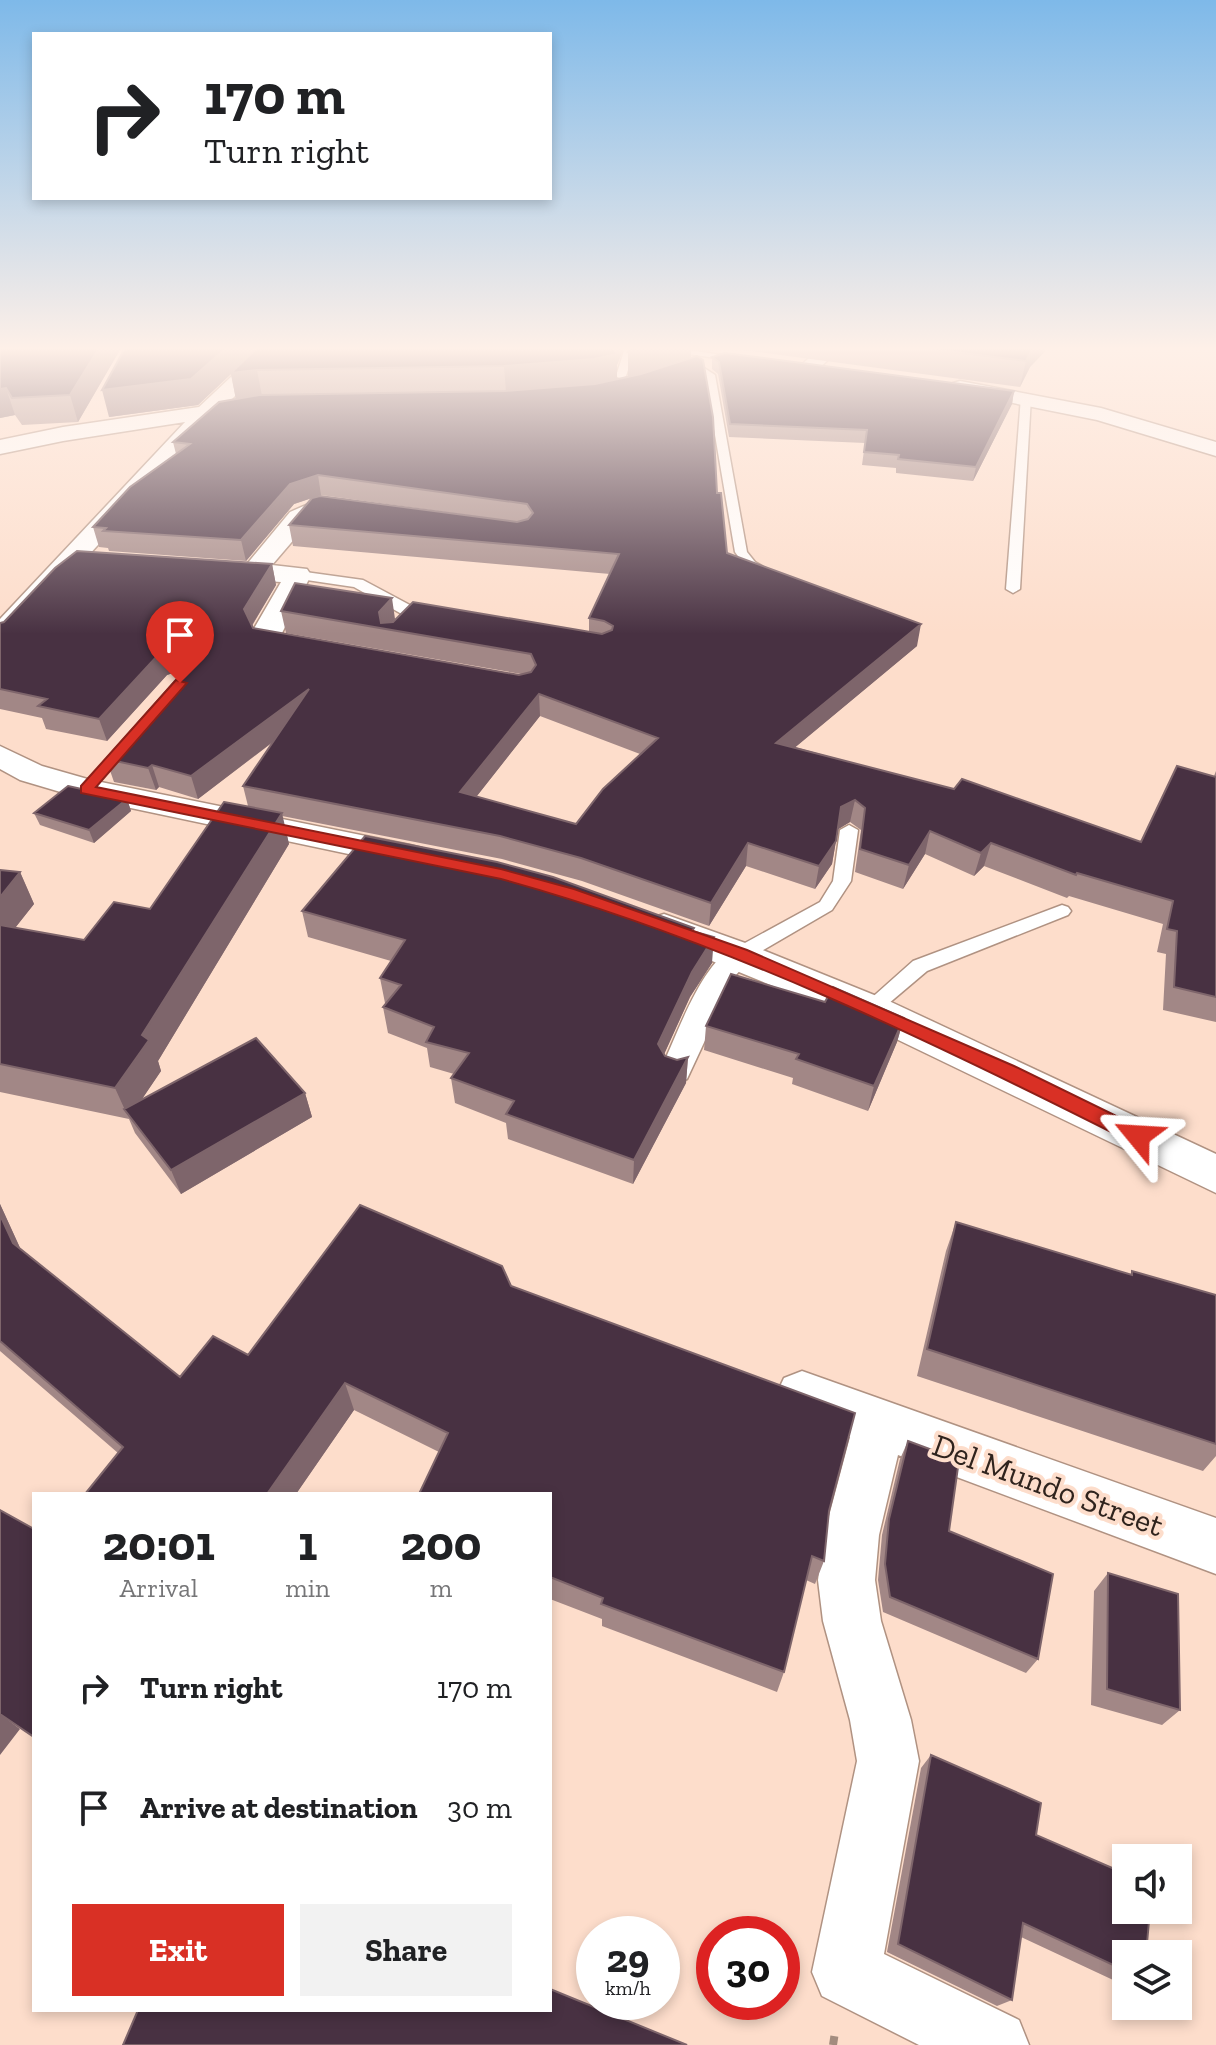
<!DOCTYPE html>
<style>
body{margin:0;font-family:"Zilla Slab",serif;background:#f2f2f2;color:#202124;height:100vh;display:flex;flex-direction:column;font-size:30px;white-space:nowrap}
*{box-sizing:border-box;margin:0}
p{font-size:26px;color:#757577}
.icon{flex:none;width:44px;height:44px;fill:none;stroke:currentColor;stroke-width:2;stroke-linecap:round;stroke-linejoin:round}
.map{position:relative;flex:1;overflow:hidden}
.details{position:absolute;left:32px;top:1492px;width:520px;height:520px;display:flex;flex-direction:column;background:#fff;border-radius:0px;box-shadow:0 4px 12px #0003}
.details>*{flex:none}
.banner{position:absolute;left:32px;top:32px;width:520px;height:168px;border-radius:0px;box-shadow:0 4px 12px #0003;background:#fff;color:#202124;overflow:hidden}
.fabs{position:absolute;left:1112px;top:1844px;display:grid;gap:16px}
.fabs a{display:grid;place-items:center;width:80px;height:80px;border-radius:0px;background:#fff;box-shadow:0 4px 12px #0003;font-size:40px}
.speed{position:absolute;left:576px;top:1916px;display:flex;gap:16px;font-size:40px;font-weight:700;text-align:center}
.speed>*{display:grid;place-content:center;width:104px;height:104px;border-radius:50%;background:#fff;box-shadow:0 4px 12px #0003;line-height:1}
.speed small{font-size:20px;font-weight:400}
.speed .limit{border:12px solid #d22;background:#fff;color:#111}
.pin{position:absolute;display:grid;place-items:center;width:68px;height:68px;color:#fff;margin:-82px -34px;border-radius:50% 50% 50% 0;rotate:-45deg;box-shadow:0 0 8px #0007}
.pin .icon{rotate:45deg}
.me{position:absolute;width:88px;margin:-44px;rotate:297deg;stroke-linejoin:round;filter:drop-shadow(0 0 6px #0008)}
.turn{display:flex;align-items:center;gap:28px;height:168px;padding:0 40px;font-size:36px}
.turn .icon{width:104px;height:104px;stroke-width:2.5}
.turn b{display:block;font-size:56px;line-height:68px}
.eta{display:flex;justify-content:space-evenly;align-items:center;height:136px;text-align:center}
.eta b{font-size:48px;font-weight:800;line-height:56px}
.action{display:flex;gap:16px;margin-top:auto;padding:16px 40px}
.action a{flex:1;height:92px;border-radius:0px;background:#d93025;color:#fff;font-size:32px;font-weight:800;line-height:92px;text-align:center}
.action a+a{background:#f2f2f2;color:#202124}
ul{padding:0;list-style:none}
li{display:flex;align-items:center;gap:24px;height:120px;padding:0 40px}
li div{flex:1}
li b{display:block;font-size:30px}
li em{font-style:normal}
.map>svg:first-child{display:block}
</style>
<div class="map">
<svg width="1216" height="2045" viewBox="0 0 1216 2045">
<rect width="100%" height="100%" fill="#fdddcb"/>
<g fill="none" stroke-linecap="round" stroke-linejoin="round">
<g stroke="#b09282" stroke-width="3">
<path id="service" d="M625,348H635L626,376L621,379L616,376Z
M647,348H675L728,356L723,359Z
M690,364H698L715,375L747,552L755,562L772,572V578C754,579 744,565 735,552L705,376L690,368Z
M1026,394L1031,397L1020,589L1013,593L1006,589L1021,397Z
M298,571L363,580L436,619L429,623L407,617L354,587L293,578L291,575Z
M849,825L858,830L851,881L832,910L748,959H734L732,954L734,949L820,902L833,881L840,830Z
M1062,905L1068,907L1071,911L1068,915L927,971L875,1015H861L858,1010L913,961Z"/>
</g>
<g stroke="#b09282" stroke-width="3">
<path id="pedestrian" d="M741,944L751,947L755,954L735,976L687,1079L676,1083L665,1079L660,1071C677,1036 703,955 741,944Z"/>
</g>
<g stroke="#b09282" stroke-width="3">
<path id="minor" d="M262,348H283L228,403L268,400L271,405L268,410L213,418L10,642L0,644V619L185,422L63,441L0,454V440L63,427L199,407Z
M820,348H841L816,371H802L799,367Z
M960,381L1101,408L1216,442V456L1097,420L953,391L950,387L953,383Z
M322,498L345,500L348,505L345,510L326,513L308,523L272,565L307,569L311,575L281,635L321,644L325,650L321,656L311,659L259,647L252,632L281,582L221,578L212,576L208,570L212,564H247L290,512Z
M0,746L42,766L91,780L410,845L422,848L427,856L422,864L410,867L74,796L20,780L0,769Z
M664,914L748,944L889,1001L1216,1154V1193L861,1022L651,936L645,927L651,918Z
M802,1371L1216,1518V1574L898,1455L879,1535L875,1580L881,1621L911,1720L919,1761L884,1954L1019,2020L1029,2045H919L822,1996L812,1972L857,1761L850,1720L823,1621L818,1580L824,1535L850,1437L784,1412L776,1395L784,1378Z"/>
</g>
<path stroke="#a38c7f" stroke-width="8" stroke-dasharray="9 6" stroke-linecap="butt" d="M833,2045L835,2032"/>
<use href="#service" fill="#fff" fill-rule="evenodd"/>
<use href="#pedestrian" fill="#fff" fill-rule="evenodd"/>
<use href="#minor" fill="#fff" fill-rule="evenodd"/>
</g>
<path fill="#a28786" fill-rule="evenodd" d="M0,348H121L78,422L22,425L15,415L0,418Z
M125,348H624L617,365V380L628,377V352L630,348H721L712,351L691,349V357L633,376L717,493L727,553L917,646L795,747L1141,842L1214,776L1216,771V1022L1163,1010L1166,954L1157,952L1163,924L1069,896L1067,898L984,866L974,876L925,854L903,889L855,872L861,830L850,822L838,829L832,864L815,889L746,866L709,926L582,881L502,859L282,816L289,844L158,1061L161,1071L141,1100L305,1093L312,1117L181,1194L135,1133L129,1119L0,1092V870L20,872L34,904L15,928L84,940L150,909L248,806L243,786L273,742L198,799L159,787L156,790L114,782L106,759L183,672L179,671L167,675L107,741L46,729L42,718L0,709V623L272,564L276,585L252,626L253,628L519,675L521,674L286,633L281,611L395,619L392,622L589,632V618L610,574L293,546L289,525L496,519L321,495L294,504L246,561L109,551L108,548L99,547L93,527L176,454L173,442L236,399L231,374L198,405L109,417ZM540,716L640,754L576,824L476,797Z
M728,348H1048L1030,367L1020,387Z
M712,357L1014,391L1012,404L973,481L896,473V468L862,465L865,443L729,437L718,374L712,369Z
M127,799L131,811L94,843L40,825L34,813Z
M302,911L694,928V932L712,963L690,997L664,1054L665,1056L677,1060L688,1057L686,1083L633,1184L508,1139L506,1123L455,1103L451,1078L454,1074L430,1067L427,1048L388,1033L383,1007L386,1004L385,1003L380,978L391,961L308,937Z
M825,1002L904,1018L897,1042L868,1111L792,1084L793,1078L704,1050L706,1026Z
M0,1204L21,1250L180,1377L248,1355L511,1286L829,1511L824,1561L815,1584L806,1580L784,1672L777,1692L602,1626V1619L550,1599V1494L439,1452L354,1410L296,1494H85L118,1453L0,1351Z
M956,1222L1130,1275L1132,1271L1216,1295V1456L1203,1471L917,1376L946,1251Z
M908,1441L949,1531L1038,1659L1026,1673L883,1612L878,1580L882,1535L900,1459Z
M1108,1573L1180,1710L1162,1725L1091,1705L1094,1591Z
M931,1755L1036,1835L1126,1954V1986L1021,1937L1012,2000L997,2006L887,1952L921,1768Z"/>
<path fill="#7e656b" d="M99,348H121L78,422L70,395Z
M226,348H259L257,370L262,396L236,400L231,374L198,405L109,417L102,390Z
M614,348H624L617,365V380L595,385L506,392L504,366Z
M642,348H691V357L628,378V352Z
M1033,348H1048L1030,367L1020,387L1026,361Z
M6,388L15,415L0,418V389Z
M1014,391L1012,404L973,481L976,467Z
M318,475L321,495L294,504L246,561L241,540L290,484Z
M272,564L276,585L249,630L244,609Z
M392,598L395,619L386,629L381,628L379,612Z
M921,624L917,646L774,765L776,743Z
M173,649L179,671L167,675L107,741L99,719L160,653Z
M309,689L313,711L198,799L191,776Z
M539,694L540,716L462,815L460,792Z
M152,765L159,787L156,790L148,768Z
M127,799L131,811L94,843L89,830Z
M855,800L850,822L837,830L841,807Z
M282,813L289,844L158,1061L161,1071L130,1117L125,1110L115,1088L142,1035Z
M930,831L925,854L903,889L909,865Z
M836,841L832,864L815,889L819,866Z
M748,843L746,866L709,926L711,903Z
M991,843L984,866L974,876L981,853Z
M20,872L34,904L0,947V897Z
M714,937L712,963L690,997L657,1070L658,1044L692,972Z
M904,1018L897,1042L868,1111L874,1086Z
M688,1057L686,1083L633,1184L634,1160Z
M305,1093L312,1117L181,1194L171,1170Z
M0,1204L31,1272L13,1243L0,1215Z
M345,1383L354,1410L296,1494H267Z
M0,1714L20,1729L0,1755Z"/>
<path fill="#483142" stroke="#7e656b" stroke-width="2" fill-rule="evenodd" d="M0,348H99L70,395L12,398L6,388L0,389Z
M125,348H226L191,379L102,390Z
M257,348H614L613,349L617,354L594,359L504,366L257,370L231,373Z
M630,348H642L628,352Z
M924,348H1033L1026,361Z
M725,353L1014,391L976,467L898,459L899,455L864,452L867,430L730,424L719,362L712,357Z
M697,356L703,360L713,417L717,493H721L727,553L921,624L776,743L954,789L962,779L1141,842L1177,766L1216,777V997L1174,987L1177,931L1167,929L1173,901L1077,873L1076,875L991,843L981,853L930,831L909,865L860,849L865,808L855,800L841,807L836,841L819,866L748,843L711,903L581,858L500,836L243,786L309,689L191,776L152,765L148,768L106,759L191,663L186,652L173,649L160,653L99,719L38,706L47,699L0,689V623L4,622L55,568L77,551L272,564L244,609L253,628L519,675L531,672L536,665L531,654L281,611L295,583L392,598L379,612L381,623L393,622L413,602L602,634L612,630L613,626L604,621L589,618L619,554L289,525L312,498L320,496L517,522L528,519L533,513L527,504L318,475L290,484L241,540L103,531L106,528L93,527L130,487L190,444L173,442L219,402L259,395L505,391L595,384L641,374ZM539,694L658,738L603,789L576,824L460,792Z
M68,786L127,799L89,830L34,813Z
M224,802L282,813L142,1035L149,1040L115,1088L0,1064V925L84,940L114,902L150,909Z
M365,836L497,862L553,877L694,928L692,931L714,937L692,972L658,1044L665,1056L677,1060L688,1057L634,1160L506,1114L514,1101L451,1078L469,1053L426,1042L434,1027L383,1007L401,985L380,978L405,940L302,911Z
M0,870L20,872L0,897Z
M731,974L825,1002L833,987L904,1018L874,1086L796,1059L799,1054L706,1026Z
M256,1038L305,1093L171,1170L124,1109Z
M360,1205L502,1266L511,1286L855,1413L829,1511L824,1561L812,1556L784,1672L601,1604L603,1598L550,1577V1494H419L448,1433L345,1383L267,1494H85L123,1447L0,1341V1215L13,1243L180,1377L213,1336L248,1355Z
M956,1222L1132,1275V1271L1216,1295V1444L927,1349Z
M908,1441L959,1460L949,1531L1053,1574L1038,1659L890,1597L885,1564L889,1519Z
M0,1510L34,1529V1737L0,1714Z
M1108,1573L1178,1594L1180,1710L1107,1689Z
M931,1755L1041,1803L1036,1835L1126,1874V1910H1150L1146,1954H1126V1971L1023,1923L1012,2000L898,1944Z
M550,1989L687,2045H123L138,2010H550Z"/>
<linearGradient id="sky" x2="0" y2="1"><stop stop-color="#7eb9e9"/><stop offset="0.55" stop-color="#fef0e8"/><stop offset="1" stop-color="#fef0e8" stop-opacity="0"/></linearGradient>
<rect width="1216" height="634" fill="url(#sky)"/>
<path fill="#d93025" stroke="#8d1f18" stroke-width="2" d="M176,680L187,683L96,787L501,869L574,889L747,950L1014,1066L1145,1130L1148,1136L1145,1142H1131C929,1040 720,939 501,879L81,793V786Z"/>
<g text-anchor="middle" stroke-width="8" stroke-linejoin="round" paint-order="stroke">
<g font-size="32" fill="#2f231d" stroke="#fdddcb">
<text transform="translate(1048 1485) rotate(20)" y="11">Del Mundo Street</text>
</g>
</g>
</svg>
<div class="fabs">
<a><svg class="icon" aria-label="sound" viewBox="0 0 24 24"><path d="M4 9h4l5-4v14l-5-4H4zM17 9q2 3 0 6"/></svg></a>
<a><svg class="icon" aria-label="layers" viewBox="0 0 24 24"><path d="M12 4l9 5-9 5-9-5zM3 14l9 5 9-5"/></svg></a>
</div>
<div class="speed"><div>29<small>km/h</small></div><div class="limit">30</div></div>
<div class="pin" style="left:180px;top:683px;background:#d93025"><svg class="icon" aria-label="arrive" viewBox="0 0 24 24"><path d="M6 21V4h12l-3 4 3 4H6"/></svg></div>
<svg class="me" style="left:1138px;top:1136px" viewBox="-20 -20 40 40"><path d="M0-17L14 15 0 8-14 15z" fill="#d93025" stroke="#fff" stroke-width="4"/></svg>
<div class="banner">
<div class="turn"><svg class="icon" aria-label="right" viewBox="0 0 24 24"><path d="M7 20v-9h11M14 6l5 5-5 5"/></svg><div><b>170 m</b>Turn right</div></div>
</div>
<section class="details">
<div class="eta">
<div><b>20:01</b><p>Arrival</p></div>
<div><b>1</b><p>min</p></div>
<div><b>200</b><p>m</p></div>
</div>
<ul>
<li><svg class="icon" aria-label="right" viewBox="0 0 24 24"><path d="M7 20v-9h11M14 6l5 5-5 5"/></svg><div><b>Turn right</b></div><em>170 m</em></li>
<li><svg class="icon" aria-label="arrive" viewBox="0 0 24 24"><path d="M6 21V4h12l-3 4 3 4H6"/></svg><div><b>Arrive at destination</b></div><em>30 m</em></li>
</ul>
<div class="action"><a>Exit</a><a>Share</a></div>
</section>
</div>
